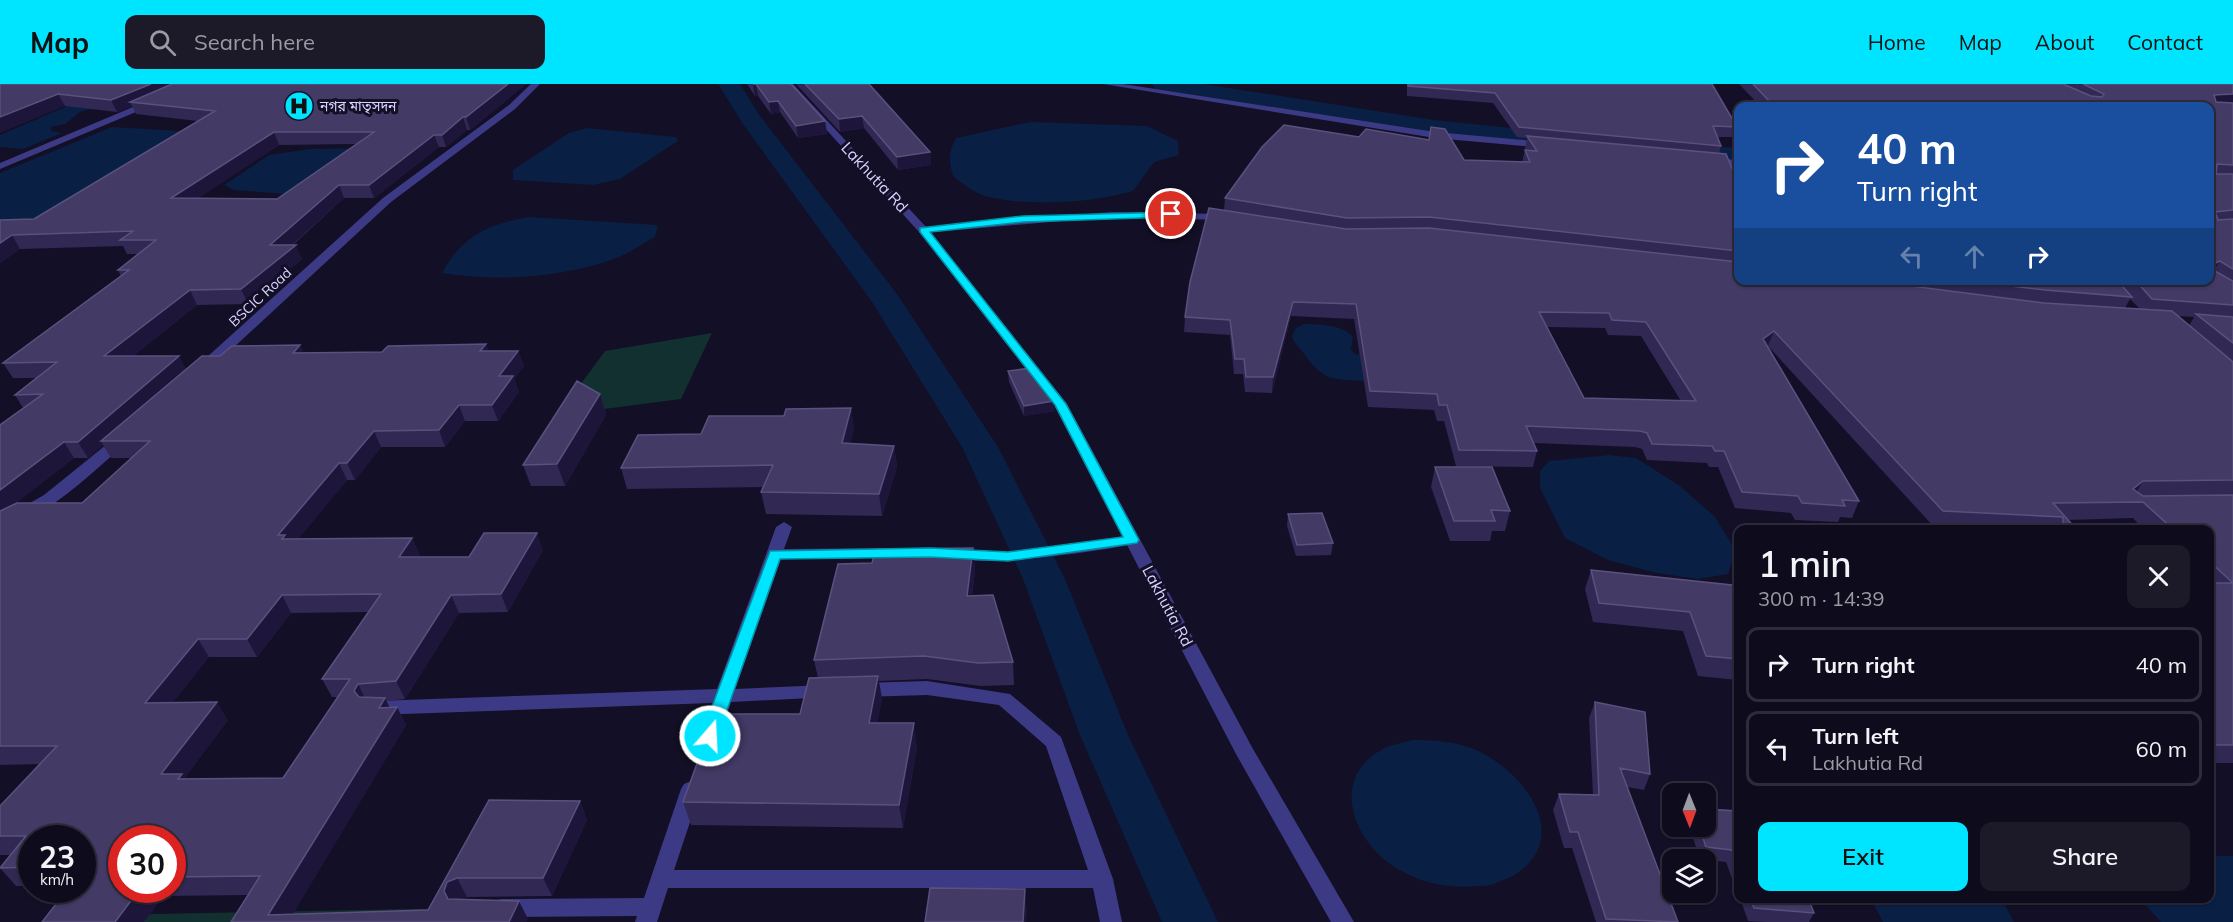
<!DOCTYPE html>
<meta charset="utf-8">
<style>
body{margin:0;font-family:Mulish,"Noto Sans Bengali",sans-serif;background:#1c1929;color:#f1f3f6;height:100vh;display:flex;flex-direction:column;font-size:22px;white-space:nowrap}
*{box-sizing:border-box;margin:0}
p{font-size:20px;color:#9b9ba3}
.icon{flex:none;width:33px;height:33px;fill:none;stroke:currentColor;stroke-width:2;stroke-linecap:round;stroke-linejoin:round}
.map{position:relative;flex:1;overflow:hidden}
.drawer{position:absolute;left:1734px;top:441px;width:480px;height:378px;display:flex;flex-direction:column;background:#0e0b1c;border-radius:12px;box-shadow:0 2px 4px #0004,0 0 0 2px #2e2b3b}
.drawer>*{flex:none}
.banner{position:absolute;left:1734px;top:18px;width:480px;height:183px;border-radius:12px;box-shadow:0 2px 4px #0004,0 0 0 2px #2e2b3b;background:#1a4fa0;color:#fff;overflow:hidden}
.needle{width:39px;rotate:179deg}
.buttons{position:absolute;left:1662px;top:699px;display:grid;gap:12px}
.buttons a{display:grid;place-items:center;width:54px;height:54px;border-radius:12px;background:#0e0b1c;box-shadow:0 2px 4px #0004,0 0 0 2px #2e2b3b;font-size:30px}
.speed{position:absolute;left:18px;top:741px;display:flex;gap:12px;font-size:30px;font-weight:700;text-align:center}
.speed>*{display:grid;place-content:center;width:78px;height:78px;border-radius:50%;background:#0e0b1c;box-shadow:0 2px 4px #0004,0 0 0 2px #2e2b3b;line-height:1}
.speed small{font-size:15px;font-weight:400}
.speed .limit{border:9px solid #d22;background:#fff;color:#111}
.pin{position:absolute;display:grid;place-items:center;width:51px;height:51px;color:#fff;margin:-26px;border:3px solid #fff;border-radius:50%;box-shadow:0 2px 6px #0007}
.me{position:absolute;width:66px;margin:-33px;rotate:19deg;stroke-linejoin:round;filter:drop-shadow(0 0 4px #0008)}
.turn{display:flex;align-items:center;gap:21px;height:126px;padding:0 24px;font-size:27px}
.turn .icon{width:78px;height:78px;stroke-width:2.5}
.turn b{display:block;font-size:42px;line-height:51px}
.lanes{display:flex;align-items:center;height:57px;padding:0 24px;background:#0003;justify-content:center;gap:30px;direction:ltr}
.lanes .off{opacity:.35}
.round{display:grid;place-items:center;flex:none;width:63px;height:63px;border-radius:12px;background:#1c1929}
.head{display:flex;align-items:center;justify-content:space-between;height:102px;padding:0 24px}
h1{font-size:36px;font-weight:600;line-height:45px}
.cta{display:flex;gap:12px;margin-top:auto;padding:12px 24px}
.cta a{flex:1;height:69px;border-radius:12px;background:#00e5ff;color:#111;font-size:24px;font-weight:600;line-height:69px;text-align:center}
.cta a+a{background:#1c1929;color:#f1f3f6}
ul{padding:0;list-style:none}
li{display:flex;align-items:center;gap:18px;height:75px;margin:0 12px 9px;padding:0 12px;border:3px solid #2e2b3b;border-radius:12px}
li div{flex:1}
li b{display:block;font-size:22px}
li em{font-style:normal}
header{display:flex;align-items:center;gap:36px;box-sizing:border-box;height:84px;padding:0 30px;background:#00e5ff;color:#111}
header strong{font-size:28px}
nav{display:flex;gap:33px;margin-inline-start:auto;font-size:21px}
.search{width:420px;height:54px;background:#1c1929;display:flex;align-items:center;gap:15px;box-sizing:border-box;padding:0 21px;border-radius:12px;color:#9b9ba3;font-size:22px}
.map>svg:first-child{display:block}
</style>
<header>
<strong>Map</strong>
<div class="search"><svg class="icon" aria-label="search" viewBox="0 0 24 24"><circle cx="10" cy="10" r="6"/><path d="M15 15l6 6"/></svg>Search here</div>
<nav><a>Home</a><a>Map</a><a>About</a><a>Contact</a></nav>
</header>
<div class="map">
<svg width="2233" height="838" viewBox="0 0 2233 838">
<rect width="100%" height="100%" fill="#130f26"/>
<path fill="#12302f" d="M712,249L681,315L558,331L605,267Z
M467,824L461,838H46L50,832Z"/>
<path fill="#0a1f44" d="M72,20H106L80,28L65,40L51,43V47L62,49L23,65L0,63V51Z
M1030,38L1147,42L1178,57L1179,71L1154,78L1133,107C1093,119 1025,123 985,112C973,108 963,100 953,92C949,77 948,68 956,54Z
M112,43L180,47L187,53L39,137L0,143V89Z
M587,44L676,53L678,57L620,95L593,101L513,96V86L569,49Z
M366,64L297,111L234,106L224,101L269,71L310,65Z
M529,133L658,141L655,153C643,159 631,168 619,173C565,194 498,198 442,189C463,151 488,140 529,133Z
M1304,240C1319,240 1344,241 1353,253L1351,265L1355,270L1367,272L1366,297C1334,295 1324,298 1305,271C1300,264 1294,260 1292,252L1296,244Z
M1609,371L1636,374L1680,402L1715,433L1736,467L1728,490L1698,495L1656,489L1608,476L1565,454L1540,404V387L1549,377Z
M1413,656C1433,656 1452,657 1471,664C1517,681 1574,747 1519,788C1513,793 1505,795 1498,798C1492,802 1484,802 1476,802C1450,805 1421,799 1398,785C1352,758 1327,691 1387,663C1395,660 1405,658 1413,656Z
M2210,772H2233V838H2161L2140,815L2210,814Z
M1871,815H2002L2014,838H1883Z"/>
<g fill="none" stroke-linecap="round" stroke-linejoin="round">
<path fill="#0a1f44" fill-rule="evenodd" d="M718,0H740L760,32L897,210L998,363L1065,495L1128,651L1218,838H1162L1080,651L1023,495L962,363L872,218L743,40Z
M1152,0H1204L1434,36L1568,50L1576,52L1580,57L1576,62L1568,64L1434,50L1163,6L1155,5Z
M1665,59L1738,64V78L1657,71L1653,66L1657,61Z"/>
<path fill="#3d3a85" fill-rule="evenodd" d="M531,0H540L515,25L391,118L206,289H196L195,286L196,283L383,114L509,21Z
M152,15L155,16V20L0,85V79Z
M1112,128L1225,130L1230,133L1225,136L1149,134L1074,136L923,149L918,146L923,143Z
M122,351L129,355L127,358C93,388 45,435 0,447V436L44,411L117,352Z
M784,438L792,443L784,465L894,464L902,469L894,474L781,475L735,605L825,601L831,603L834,608L831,613L731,618L718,653L711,655L704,653L702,648L712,619L375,631L369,629L366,624L369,619L375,617L717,605L776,443Z
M1132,451L1140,456L1138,459C1111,466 959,488 945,470L953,465L1008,468Z
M927,597L1010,610L1061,653L1113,795L1122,838H1100L1093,804H668L657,838H635L637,832L502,833L494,831L491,824L494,817L502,815L644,814L681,705L684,700L691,697L698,700L701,705L674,786H1088L1046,662L999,621L927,611L861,613L855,611L852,606L855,601L861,599Z"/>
<path fill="#3d3a85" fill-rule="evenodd" d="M785,0H793L927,144L1067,320L1253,665L1354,838H1331L1236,670L1054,321L919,148Z
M1103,0H1123L1435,48L1544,58L1549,61L1544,64L1435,54Z
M1709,74L1738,76V82L1706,79L1704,77Z"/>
</g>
<path fill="#312854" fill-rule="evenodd" d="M0,0H526L470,46H467L446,63H439L374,114H344L293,161L302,175L248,220L197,221L133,272H179L186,286L220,272L304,269L382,268L486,260L488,267H518L524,282L514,295L519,308L498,337H465L445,363H381L355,396H347L298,455L412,454L420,472L419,473H469L543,466L508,528L459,529L405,615L386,617L389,623H397L406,641L292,831L428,826L489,716L580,717L587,736L552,812L467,813L460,815L528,835L526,838H231L248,811L163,812L144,838H42L82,806V754H32V802H16L0,784L11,771H0V722L39,680L0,681V341L23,324L15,311L36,294H13L3,279L121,192L118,186L139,170H127L123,162L20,165L0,179V136L34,135L198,37L136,30L132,22L117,28L65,22ZM356,60L277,115L198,114L279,61ZM103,361L111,374H131L82,419L14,420L74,374H88ZM369,528L322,595L332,613H338L283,694L186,695L185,693L228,636L173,618L209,573H257L291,529ZM172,754V806H122Z
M747,0H791L825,37L827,50L798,54L780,28L771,30L758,12H755Z
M796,0H869L930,68L931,81L898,86L864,44L840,48Z
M1407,0H1712L1737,43L1734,53H1717L1721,62L1719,70L1738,99V196H2210V22H1760L1739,0H2233V679H2210V446H2144L2133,434L2068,436L2077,446H1975L1934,443L1768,262L1859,417L1852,434L1840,433L1838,438L1795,436L1791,429L1735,424L1718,383H1709L1707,379L1647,376L1642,365L1635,363L1534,359L1537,367L1533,383L1456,382L1444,337H1437L1434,326L1368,323L1354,235L1291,232L1272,309L1245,308L1243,290H1234L1230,251L1184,248L1185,233L1224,126L1225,114L1464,76L1522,78L1525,66H1526L1525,65L1527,54L1517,53L1493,19L1407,12ZM2130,215L2140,225L2125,224ZM2178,232L2194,233L2189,242ZM1547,243L1605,244L1608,251L1641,252L1681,317L1584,314Z
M1008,287L1055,327L1024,332L1009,298Z
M600,310L606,331L565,402H531L523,381Z
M851,324L854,345L850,359L894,362L897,383L882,432L766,430L761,408L764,403L627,405L621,384L701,350L784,332Z
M1435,383L1510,427L1505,447H1492L1490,457H1450L1431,403Z
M1288,430L1333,459L1331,471L1296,472L1287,442Z
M973,464L975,487L972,512L1013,578L1014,601L981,602L927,595L879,597L882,615L877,639L917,663L903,744L691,741L683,718L800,630L818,594L814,576L872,479Z
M1591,486L1738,517V596L1698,592L1683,547L1593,538L1585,505Z
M1595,618L1650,690L1644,706L1627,703L1677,838H1596L1572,764H1564L1553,726L1559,710L1593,711L1589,634Z
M1738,727V811L1726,778L1700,775L1689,742H1706Z
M1740,814H1808L1814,829L1809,838H1766L1748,837Z"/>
<path fill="#1d163a" d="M151,0H185L130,18L132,22L117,28L111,16Z
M508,0H526L470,46L466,33Z
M756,0L758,12H755L753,1Z
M58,10L65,22L0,49V33Z
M2233,10V21L2210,23L2214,11Z
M778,17L780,28L771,30L769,18Z
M862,32L864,44L840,48L839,35Z
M463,33L467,46L446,63L442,51Z
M825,37L827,50L798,54L796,42Z
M274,48L279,61L178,128L171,114Z
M434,51L439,63L374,114L369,101Z
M930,68L931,81L898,86L897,73Z
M339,101L344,114L276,175L270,161Z
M12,151L20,165L0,179V159Z
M296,161L302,175L248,220L241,205Z
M2220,177L2211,191V181Z
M190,206L197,221L113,288L104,272Z
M1293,218L1291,232L1272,309L1273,293Z
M1774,247L1768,262L1758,270L1763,255Z
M486,260L491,275L480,267Z
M300,261L308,277L293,269Z
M518,267L524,282L514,295L519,308L498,337L492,321L499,292Z
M179,272L187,288L101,357L103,361L88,374L78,358Z
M600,310L606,331L565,402L557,380Z
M1054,317L1055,327L1024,332V322Z
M459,321L465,337L445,363L439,346Z
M851,324L854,345L845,380L842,359Z
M374,347L381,363L355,396L347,379Z
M64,358L74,374L0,432V406Z
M894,362L897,383L882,432L879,410Z
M339,379L347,396L292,463L278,451Z
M2143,397L2133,414V405Z
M537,449L543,466L508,528L501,510Z
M412,454L420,472L407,491L399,473Z
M973,464L975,487L969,535L967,512Z
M282,511L291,529L257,573L247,555Z
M451,511L459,529L405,615L396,597Z
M198,555L209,573L158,637L145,619Z
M878,592L882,615L873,663L869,639Z
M358,600L367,618L364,625L354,607Z
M385,614L393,630L397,623L406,641L288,838L268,831L379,624Z
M217,618L228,636L185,693L195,708L161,690Z
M914,639L917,663L903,744L899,721Z
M580,717L587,736L552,812L543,794Z
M457,794L467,813L457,816L454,825L444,807L447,798Z
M1025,805L1027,829L1026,838H1023Z
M139,806H157L163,812L144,838H115Z
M519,817L528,835L526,838H509Z"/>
<path fill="#433a66" stroke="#5a527e" stroke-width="1.5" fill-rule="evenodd" d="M0,0H151L111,16L58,10L0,33Z
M172,0H508L466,33H463L442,51H434L369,101H339L270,161H296L241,205L190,206L104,272H179L78,358H64L0,406V341L43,310L15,311L57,278L3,279L129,186H118L156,156H120L133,147L12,151L0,159V136L34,135L215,27L130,18ZM274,48H374L277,115L171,114Z
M753,0H791L825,37L796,42L778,17L769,18L756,0Z
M805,0H869L930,68L897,73L862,32L839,35Z
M1408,0H1712L1737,43L1713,42L1721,62L1519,43L1495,9L1408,2Z
M1753,0H2063L2091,12L2102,13L2104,10L2083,0H2233V10L2214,11L2216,18L2233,19V81L2217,80L2216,90H2233V126L2215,128L2218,136L2233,135V185L2220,177L2211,181L2213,186L2233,197V221L2152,215L2135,196H2210V22H1774Z
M1284,41L1359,53L1366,45L1429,56L1431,43L1445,45L1464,76L1530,78L1525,66L1537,67L1527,52L1726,70L1738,99V167L1429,133L1347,134L1225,114L1262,63Z
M1209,124L1346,145L1429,144L1738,178V196H1880L1887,199L2044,219L2172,227L2233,278V396L2143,397L2133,405L2143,412L2233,411V499L2210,478V446H2174L2143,418L2053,419L2077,446H2063V433L1943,427L1774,247L1763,255L1859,417L1842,416L1845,422L1802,419L1798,412L1742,408L1724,367H1715L1712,362L1652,360L1647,349L1640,347L1526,342L1537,367L1459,366L1447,321H1439L1437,310L1370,307L1356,220L1293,218L1273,293H1246L1244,275H1235L1230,236L1185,233L1190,198ZM1539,228L1609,229L1612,236L1646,238L1696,317L1584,314Z
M1959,196H2117L2132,213L2045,206Z
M2196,230L2233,233V259Z
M486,260L480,267H518L499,292H513L492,321H459L439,346L374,347L347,379H339L278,451H285L282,455L412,454L399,473H469L484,449H537L501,510L451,511L396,597L358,600L354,607L359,613L385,614L379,624L397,623L268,831L428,826L489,716L580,717L543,794H457L447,798L444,807L448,815L519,817L509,838H231L260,792L172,793V754H122V806H139L115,838H42L67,806H82V785L85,782H82V754H32V783L0,784L26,752H0V722L57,662H0V427L17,419H82L150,357H101L202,272H220L232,262L300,261L293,269L382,268L388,262ZM381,510L322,595H350L283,694L178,695L182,690H161L217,618L145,619L198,555H247L282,511Z
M1030,284L1054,317L1024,322L1008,287Z
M577,297L600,310L557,380L523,381Z
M851,324L842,359L894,362L879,410L761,408L773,381L621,384L638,351L701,350L709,332H784L786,325Z
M1435,383H1492L1510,427L1491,426L1495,437H1454Z
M1322,429L1333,459L1297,461L1288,430Z
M973,464L967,512L993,511L1013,578L978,579L924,572L814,576L838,480L872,479L876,465Z
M1591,486L1732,501L1738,517V575L1706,572L1690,528L1599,519Z
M2210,499H2233V661H2210Z
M878,592L869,639H914L899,721L683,718L715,630H800L809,594Z
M1595,618L1645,628L1650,690L1620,684L1678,838L1606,835L1578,748H1570L1559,710L1599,711Z
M1706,725L1738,727V783L1732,766L1706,763L1699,742H1706Z
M930,804L1025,805L1023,838H925Z
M1750,814H1808L1814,829L1754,824Z"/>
<path fill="#00e5ff" stroke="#0095a6" stroke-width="1.5" d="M1174,128V132L1171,133L1023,138L930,148L1066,320L1139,456L1137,459L1008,477L930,473L780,475L718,652L716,657H703L701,652L770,467L930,464L1008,468L1123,453L1055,321L920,148V144L1023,132Z"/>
<defs>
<g id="hospital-disc" transform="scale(1.5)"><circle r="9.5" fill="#00e5ff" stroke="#130f26"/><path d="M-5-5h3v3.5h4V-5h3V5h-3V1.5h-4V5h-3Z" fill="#111"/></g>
</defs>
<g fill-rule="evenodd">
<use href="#hospital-disc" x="299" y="22"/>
</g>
<g text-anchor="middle" stroke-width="6" stroke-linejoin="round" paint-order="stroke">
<g font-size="14" fill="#d9d4ff" stroke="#130f26" text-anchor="start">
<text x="320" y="27">নগর মাতৃসদন</text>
</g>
<g font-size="14" fill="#d9d4ff" stroke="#130f26">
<text transform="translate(260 213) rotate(-43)" y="5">BSCIC Road</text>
</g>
<g font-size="16" fill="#d9d4ff" stroke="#130f26">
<text transform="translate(875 93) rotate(47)" y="6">Lakhutia Rd</text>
<text transform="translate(1168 522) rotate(62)" y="6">Lakhutia Rd</text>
</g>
</g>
</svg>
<div class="buttons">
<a><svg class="needle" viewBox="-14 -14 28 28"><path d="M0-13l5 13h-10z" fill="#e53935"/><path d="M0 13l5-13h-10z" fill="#9b9ba3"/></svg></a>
<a><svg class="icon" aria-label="layers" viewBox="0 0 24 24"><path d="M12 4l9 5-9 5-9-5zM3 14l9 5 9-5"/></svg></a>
</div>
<div class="speed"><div>23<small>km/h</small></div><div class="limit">30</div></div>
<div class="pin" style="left:1171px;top:130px;background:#d93025"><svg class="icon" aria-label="arrive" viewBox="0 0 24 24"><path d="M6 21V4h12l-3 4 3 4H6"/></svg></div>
<svg class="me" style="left:710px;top:652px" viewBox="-20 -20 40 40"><circle r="17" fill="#00e5ff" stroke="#fff" stroke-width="3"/><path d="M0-11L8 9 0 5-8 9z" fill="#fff"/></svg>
<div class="banner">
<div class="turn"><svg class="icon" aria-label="right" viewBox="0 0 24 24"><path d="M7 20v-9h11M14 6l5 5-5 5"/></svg><div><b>40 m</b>Turn right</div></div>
<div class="lanes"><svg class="icon off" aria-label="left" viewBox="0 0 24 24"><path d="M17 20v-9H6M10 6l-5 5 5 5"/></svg><svg class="icon off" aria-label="ahead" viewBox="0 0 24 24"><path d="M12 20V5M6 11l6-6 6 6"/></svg><svg class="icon" aria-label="right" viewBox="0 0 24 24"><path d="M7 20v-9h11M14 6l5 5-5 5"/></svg></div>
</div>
<section class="drawer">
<div class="head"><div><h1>1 min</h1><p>300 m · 14:39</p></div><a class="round"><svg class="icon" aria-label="close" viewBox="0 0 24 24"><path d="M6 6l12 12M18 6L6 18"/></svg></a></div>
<ul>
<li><svg class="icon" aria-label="right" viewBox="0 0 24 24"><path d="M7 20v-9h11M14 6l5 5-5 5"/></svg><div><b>Turn right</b></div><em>40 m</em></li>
<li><svg class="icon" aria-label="left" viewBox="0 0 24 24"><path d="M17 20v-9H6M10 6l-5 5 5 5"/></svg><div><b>Turn left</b><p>Lakhutia Rd</p></div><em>60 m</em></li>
</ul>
<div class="cta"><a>Exit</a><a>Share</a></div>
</section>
</div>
